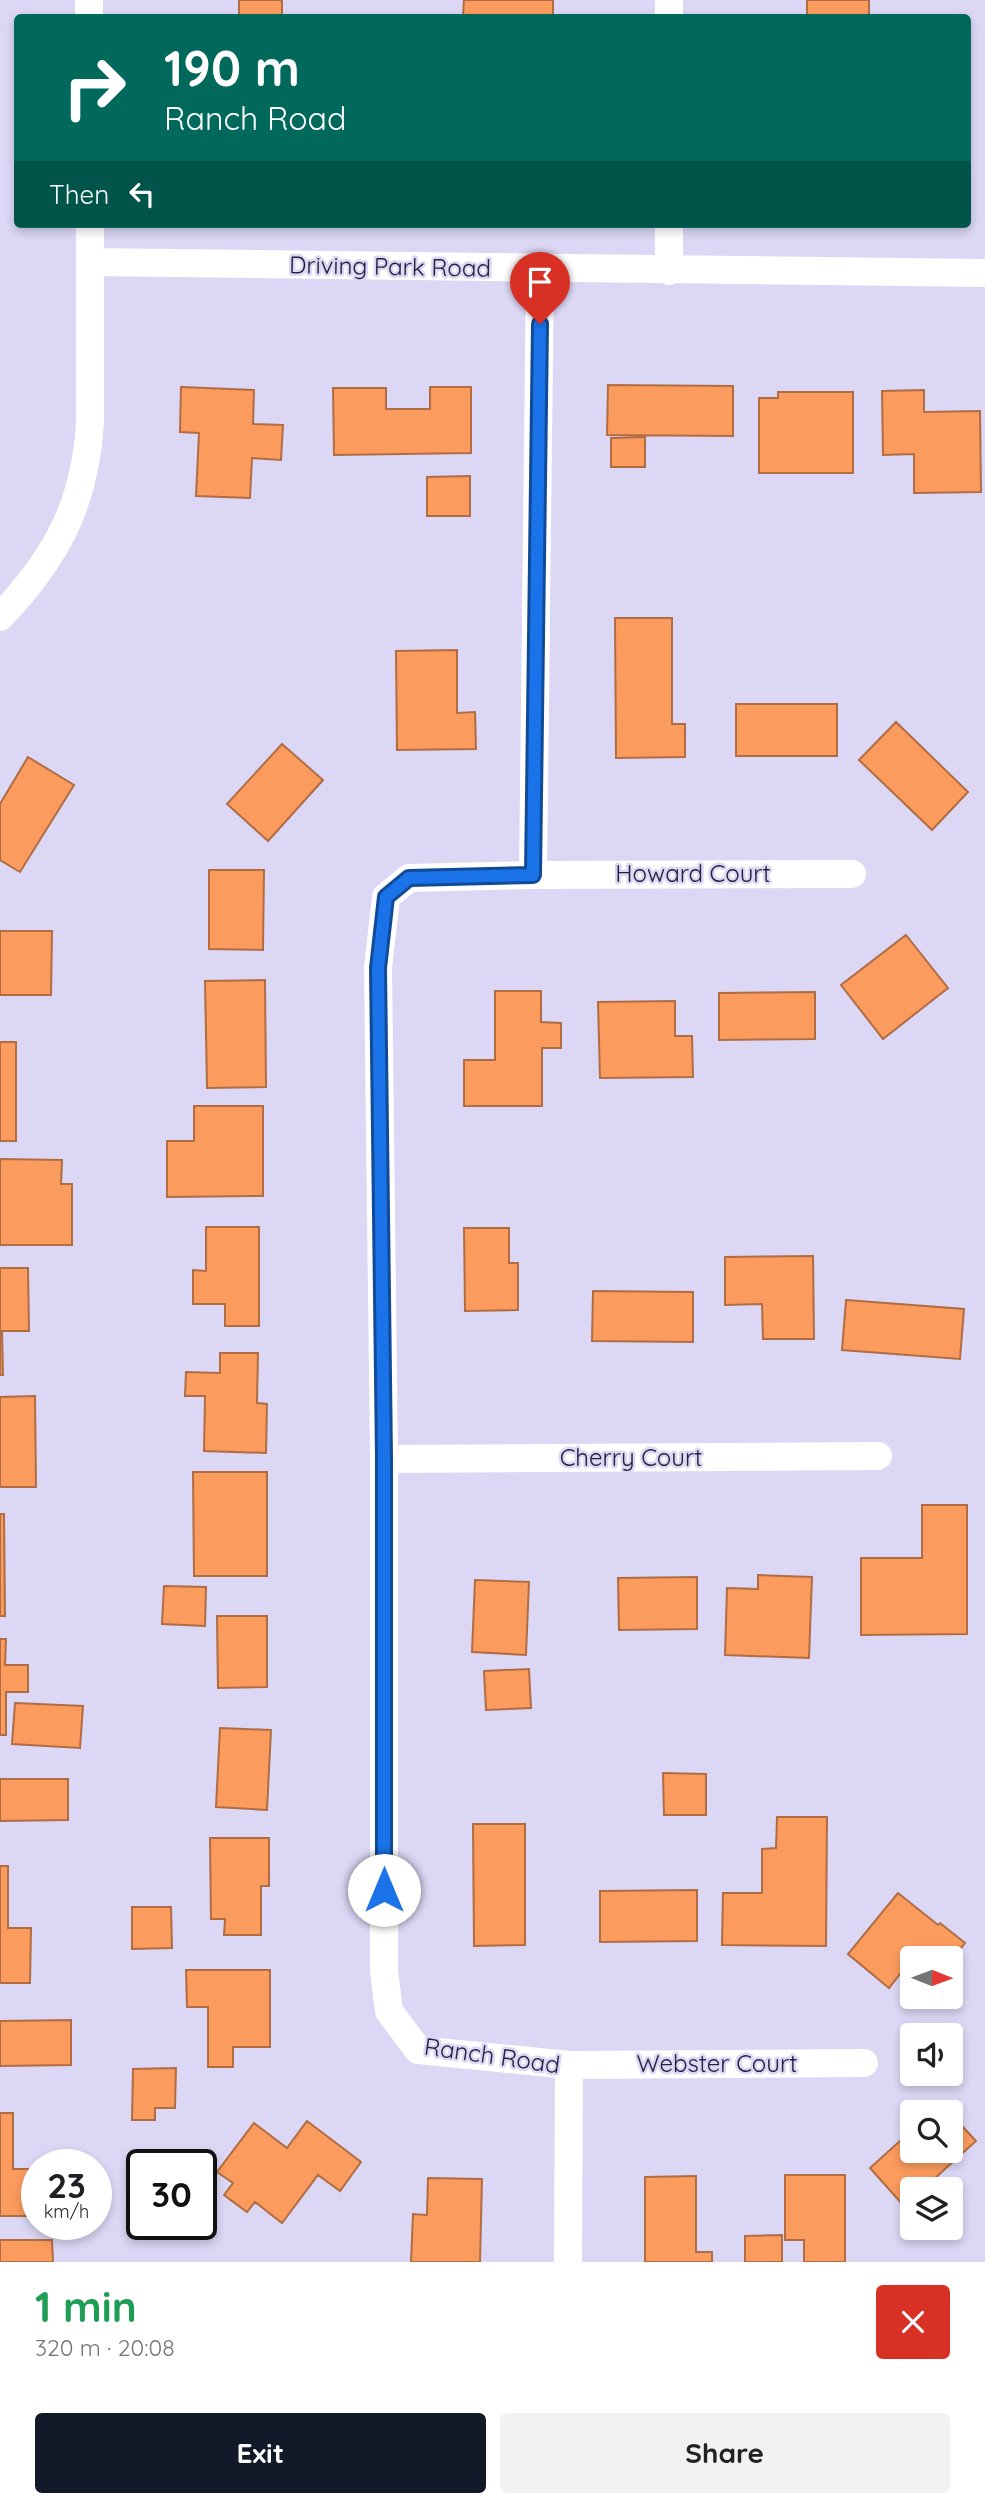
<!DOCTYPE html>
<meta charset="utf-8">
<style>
body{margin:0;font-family:Quicksand,sans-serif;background:#f2f2f2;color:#202124;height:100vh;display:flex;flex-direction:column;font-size:26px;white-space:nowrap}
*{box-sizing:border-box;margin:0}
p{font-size:23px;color:#757577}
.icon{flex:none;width:38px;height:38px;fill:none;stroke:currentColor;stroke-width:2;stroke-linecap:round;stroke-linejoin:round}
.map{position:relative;height:2262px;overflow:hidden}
.panel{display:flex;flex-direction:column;background:#fff;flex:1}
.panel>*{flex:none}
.guide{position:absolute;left:14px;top:14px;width:957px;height:214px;border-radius:7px;box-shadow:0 4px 10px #0003;background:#00695c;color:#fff;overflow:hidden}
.needle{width:46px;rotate:91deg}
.fabs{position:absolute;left:900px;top:1946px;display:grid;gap:14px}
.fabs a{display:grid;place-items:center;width:63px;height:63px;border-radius:7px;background:#fff;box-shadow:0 4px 10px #0003;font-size:35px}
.speed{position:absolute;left:21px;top:2149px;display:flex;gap:14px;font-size:35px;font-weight:700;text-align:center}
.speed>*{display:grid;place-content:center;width:91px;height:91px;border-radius:50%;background:#fff;box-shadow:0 4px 10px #0003;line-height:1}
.speed small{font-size:18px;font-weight:400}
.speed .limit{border:4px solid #111;border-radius:10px;background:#fff;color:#111}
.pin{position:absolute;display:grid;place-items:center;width:60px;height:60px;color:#fff;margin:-72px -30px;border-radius:50% 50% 50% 0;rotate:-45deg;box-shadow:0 0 7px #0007}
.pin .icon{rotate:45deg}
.me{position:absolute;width:77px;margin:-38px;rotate:0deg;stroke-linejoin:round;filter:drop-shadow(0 0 5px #0008)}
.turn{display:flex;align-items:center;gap:24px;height:147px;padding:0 35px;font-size:32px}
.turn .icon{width:91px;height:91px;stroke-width:2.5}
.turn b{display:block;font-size:49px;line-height:60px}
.then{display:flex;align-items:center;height:66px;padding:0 35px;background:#0003;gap:14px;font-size:26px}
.round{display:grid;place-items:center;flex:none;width:74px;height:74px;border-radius:7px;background:#f2f2f2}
.overview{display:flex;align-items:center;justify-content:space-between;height:119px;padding:0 35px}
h1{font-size:42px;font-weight:700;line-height:52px;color:#1e9e55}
.cta{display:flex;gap:14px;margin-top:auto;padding:14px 35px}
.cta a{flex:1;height:80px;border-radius:7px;background:#111827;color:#fff;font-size:28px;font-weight:700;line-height:80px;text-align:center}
.cta a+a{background:#f2f2f2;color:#202124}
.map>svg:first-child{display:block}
</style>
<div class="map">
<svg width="985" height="2262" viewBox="0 0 985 2262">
<rect width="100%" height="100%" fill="#dbd7f5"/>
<path fill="#fc9b5e" stroke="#b06d43" stroke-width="2" d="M239,0H282V18H239Z
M464,0H553V18L463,15Z
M807,0H869V18H807Z
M608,385L733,386V436L607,435Z
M181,387L254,390L253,424L283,425L281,460L252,458L250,498L196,496L199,433L180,432Z
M430,387H471V453L334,455L333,388H386V409H430Z
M924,390V412L980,411L981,492L914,493V454L883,455L882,391Z
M778,392H853V473H759V398H778Z
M645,437V467H611V438Z
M470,476V516H427V477Z
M615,618H672V724H685V757L616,758Z
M457,650V713L475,712L476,749L397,750L396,651Z
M736,704H837V756H736Z
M896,722L968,792L932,830L859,760Z
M282,744L323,780L268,841L227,804Z
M28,757L74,785L20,872L0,860V804Z
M209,870H264L263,950L209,949Z
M0,931H52L51,995H0Z
M906,935L948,988L883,1039L841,985Z
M265,980L266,1087L207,1088L205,981Z
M495,991H541V1022L561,1023V1048H542V1106H464V1060H495Z
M815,992V1039L719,1040V993Z
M675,1001V1036H692L693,1077L600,1078L598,1002Z
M0,1042H16V1141H0Z
M194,1106H263V1196L167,1197V1141H194Z
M0,1159L62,1160L61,1184H72V1245H0Z
M206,1227H259V1326H225V1304H193V1270L206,1271Z
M464,1228H509V1263H518V1310L465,1311Z
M813,1256L814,1339H763L762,1304L725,1305V1257Z
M0,1268H28L29,1331H2L3,1375H0Z
M593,1291L693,1292V1342L592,1341Z
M846,1300L964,1309L960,1359L842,1350Z
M220,1353H258L257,1403L267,1404L266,1453L204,1451L205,1396H185L186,1372L220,1373Z
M35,1396L36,1487H0V1397Z
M193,1472H267V1576H194Z
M922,1505H967V1634L861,1635V1558H922Z
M0,1514H4L5,1616H0Z
M758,1575L812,1577L809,1658L725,1655L727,1588L758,1589Z
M697,1577V1629L619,1630L618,1578Z
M475,1580L529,1582L526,1655L472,1652Z
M164,1586L206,1587L205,1626L162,1624Z
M217,1616H267V1687L218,1688Z
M0,1639H6L5,1665H28V1692H6V1735H0Z
M529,1669L531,1708L486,1710L484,1671Z
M15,1703L83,1706L80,1748L12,1744Z
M220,1728L271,1730L267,1810L216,1807Z
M663,1773L706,1774V1815H664Z
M0,1779H68V1820L0,1821Z
M777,1817H827L826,1946L722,1945L723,1893H762V1849L776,1848Z
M473,1824H525V1945L474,1946Z
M210,1838H269V1886H261V1935H224L225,1919H211Z
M0,1866H8V1928H31L30,1983H0Z
M697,1890V1941L600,1942V1891Z
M898,1893L938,1925L940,1923L965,1943L950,1962V1958H927L918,1951L889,1988L848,1954Z
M132,1907H171L172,1948L132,1949Z
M186,1970H270V2047H233V2067H208V2007H187Z
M71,2020V2065L0,2066V2021Z
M176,2068L175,2108H155V2120H132L133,2069Z
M941,2103L950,2112H931Z
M0,2113H13V2169H37V2216H0Z
M950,2113L976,2141L923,2189H912V2199L904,2206L870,2168L912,2130V2151H950Z
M307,2121L361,2162L340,2191L318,2175L282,2223L255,2202L247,2212L224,2195L233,2183L217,2172L254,2123L287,2148Z
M785,2175H845V2262H804V2240H785Z
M696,2176V2252H712V2262H645V2177Z
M428,2178L482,2179L480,2262H411L413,2214L427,2215Z
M782,2235V2262H745V2236Z
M0,2240H52L53,2262H0Z"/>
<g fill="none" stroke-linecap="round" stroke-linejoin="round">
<path stroke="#fff" stroke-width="28" d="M89,0V18
M669,0V18
M669,224V271
M90,262L985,273
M540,269L533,875L409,878L386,897L378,968L384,1459V1971L389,2011L418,2050L569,2065L568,2262
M0,617C56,558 85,505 90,423V224
M533,875L852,874
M384,1459L878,1456
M569,2065L864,2063"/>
</g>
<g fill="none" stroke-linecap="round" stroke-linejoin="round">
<g stroke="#114b97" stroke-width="18">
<path id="route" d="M384,1890V1459L378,968L386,897L409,878L533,875L540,324"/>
</g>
<use href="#route" stroke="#1a73e8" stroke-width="12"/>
</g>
<g text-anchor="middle" stroke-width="5" stroke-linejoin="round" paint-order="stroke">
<g font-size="24" fill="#25203c" stroke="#dbd7f5">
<text transform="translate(390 267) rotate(1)" y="8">Driving Park Road</text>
<text x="693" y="882">Howard Court</text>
<text x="631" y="1466">Cherry Court</text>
<text transform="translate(492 2056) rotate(8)" y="8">Ranch Road</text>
<text x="717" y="2072">Webster Court</text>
</g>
</g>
</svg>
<div class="fabs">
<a><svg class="needle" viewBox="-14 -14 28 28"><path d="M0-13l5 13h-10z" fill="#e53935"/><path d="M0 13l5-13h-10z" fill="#757577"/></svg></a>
<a><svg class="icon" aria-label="sound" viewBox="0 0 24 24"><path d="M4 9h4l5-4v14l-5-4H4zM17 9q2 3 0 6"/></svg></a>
<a><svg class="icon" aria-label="search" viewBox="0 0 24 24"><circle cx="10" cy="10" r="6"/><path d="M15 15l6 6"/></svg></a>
<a><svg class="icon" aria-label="layers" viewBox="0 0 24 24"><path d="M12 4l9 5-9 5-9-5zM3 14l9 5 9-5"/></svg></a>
</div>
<div class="speed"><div>23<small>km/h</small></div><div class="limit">30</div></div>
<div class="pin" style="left:540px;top:324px;background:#d93025"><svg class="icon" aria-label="arrive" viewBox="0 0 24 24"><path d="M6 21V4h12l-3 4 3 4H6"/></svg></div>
<svg class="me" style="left:384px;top:1890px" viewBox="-20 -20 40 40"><circle r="19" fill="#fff"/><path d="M0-13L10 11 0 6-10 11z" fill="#1a73e8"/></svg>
<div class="guide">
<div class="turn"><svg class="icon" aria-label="right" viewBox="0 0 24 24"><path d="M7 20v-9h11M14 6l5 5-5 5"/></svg><div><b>190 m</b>Ranch Road</div></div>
<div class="then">Then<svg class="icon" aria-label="left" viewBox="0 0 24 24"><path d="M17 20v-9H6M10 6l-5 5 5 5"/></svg></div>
</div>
</div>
<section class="panel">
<div class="overview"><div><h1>1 min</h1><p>320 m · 20:08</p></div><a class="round" style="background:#d93025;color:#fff"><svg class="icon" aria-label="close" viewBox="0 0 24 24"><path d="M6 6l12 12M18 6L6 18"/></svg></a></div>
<div class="cta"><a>Exit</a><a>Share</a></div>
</section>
